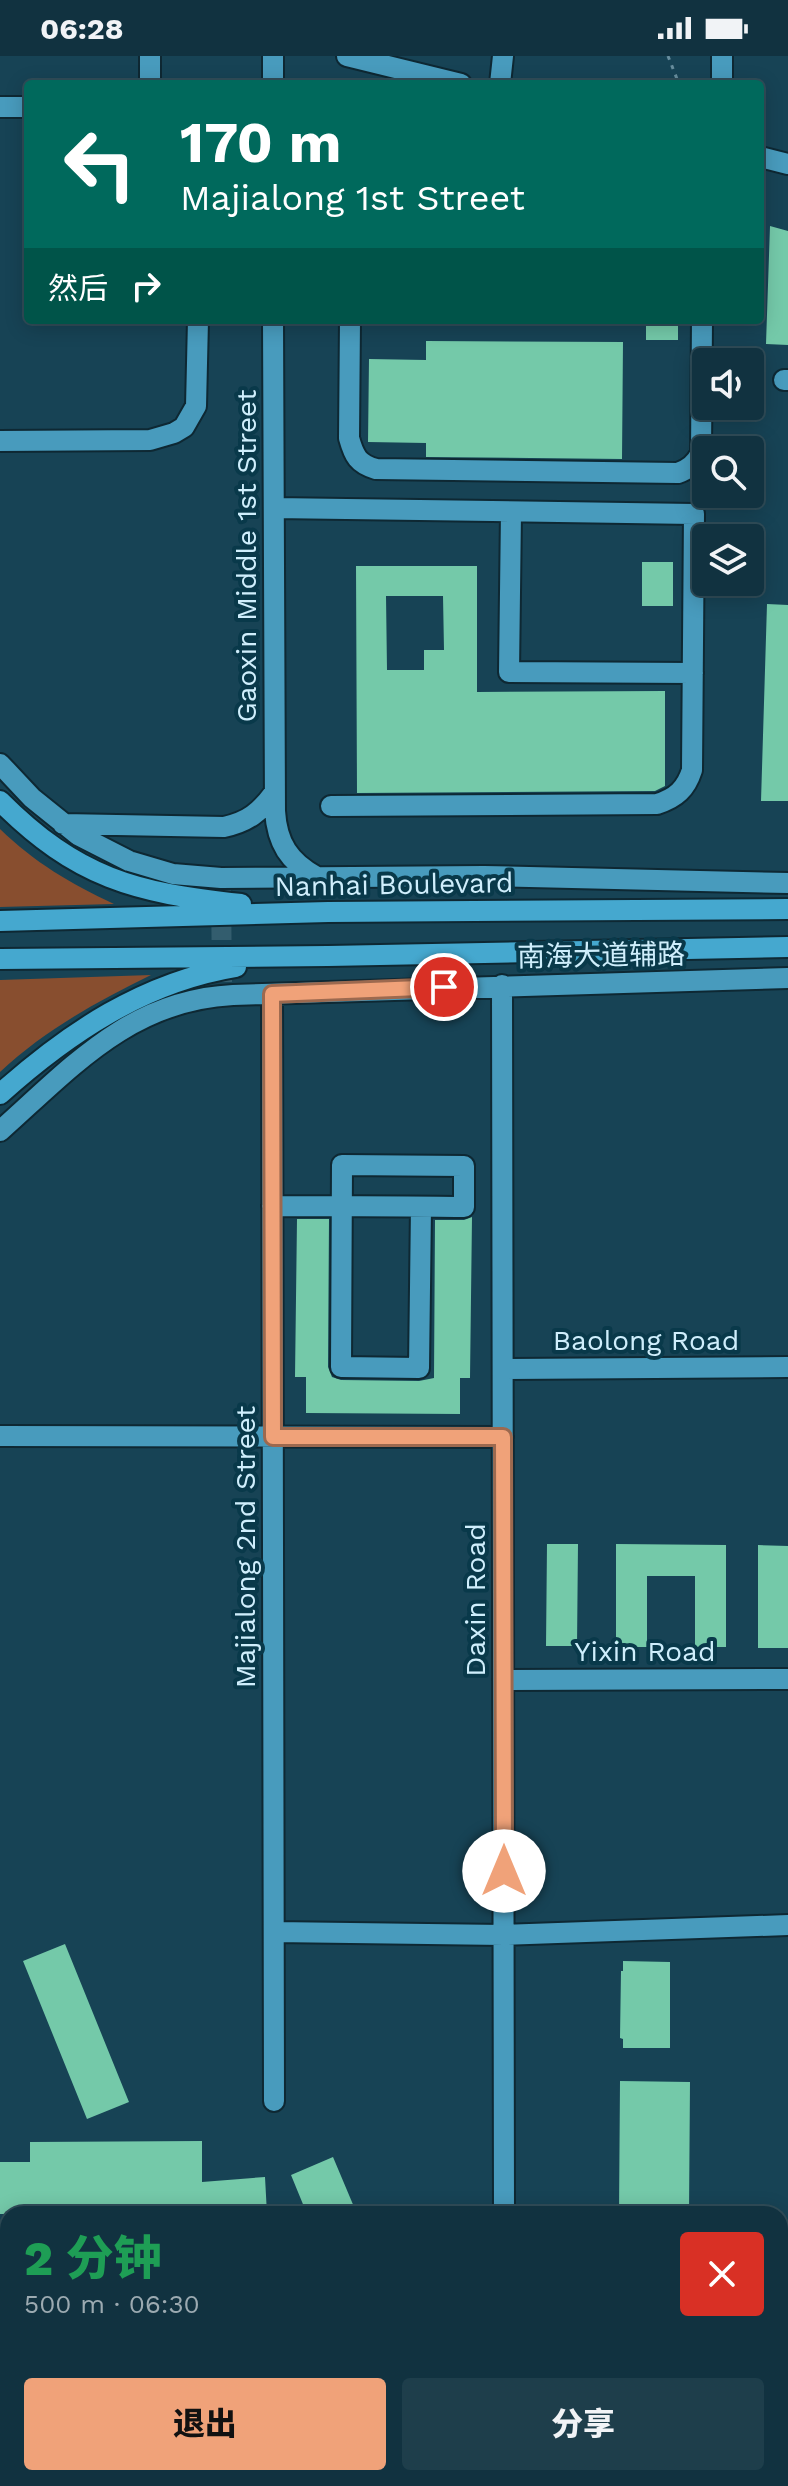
<!DOCTYPE html>
<html lang="zh">
<meta charset="utf-8">
<style>
body{margin:0;font-family:"Work Sans","Noto Sans SC",sans-serif;background:#1e3e4b;color:#f1f3f6;height:100vh;display:flex;flex-direction:column;font-size:30px;white-space:nowrap}
*{box-sizing:border-box;margin:0}
p{font-size:26px;color:#9caab1}
.icon{flex:none;width:44px;height:44px;fill:none;stroke:currentColor;stroke-width:2;stroke-linecap:round;stroke-linejoin:round}
.map{position:relative;flex:1;overflow:hidden}
.panel{position:absolute;left:0px;top:2150px;width:788px;height:280px;display:flex;flex-direction:column;background:#113240;border-radius:24px 24px 0 0;box-shadow:0 4px 20px #0003,0 0 0 2px #304d59}
.panel>*{flex:none}
.top-card{position:absolute;left:24px;top:24px;width:740px;height:244px;border-radius:8px;box-shadow:0 4px 20px #0003,0 0 0 2px #304d59;background:#00695c;color:#fff;overflow:hidden}
.tools{position:absolute;left:692px;top:292px;display:grid;gap:16px}
.tools a{display:grid;place-items:center;width:72px;height:72px;border-radius:8px;background:#113240;box-shadow:0 4px 20px #0003,0 0 0 2px #304d59;font-size:40px}
.pin{position:absolute;display:grid;place-items:center;width:68px;height:68px;color:#fff;margin:-34px;border:4px solid #fff;border-radius:50%;box-shadow:0 2px 8px #0007}
.me{position:absolute;width:88px;margin:-44px;rotate:0deg;stroke-linejoin:round;filter:drop-shadow(0 0 6px #0008)}
.turn{display:flex;align-items:center;gap:28px;height:168px;padding:0 24px;font-size:36px}
.turn .icon{width:104px;height:104px;stroke-width:2.5}
.turn b{display:block;font-size:56px;line-height:68px}
.then{display:flex;align-items:center;height:76px;padding:0 24px;background:#0003;gap:16px;font-size:30px}
.round{display:grid;place-items:center;flex:none;width:84px;height:84px;border-radius:8px;background:#1e3e4b}
.head{display:flex;align-items:center;justify-content:space-between;height:136px;padding:0 24px}
h1{font-size:48px;font-weight:800;line-height:60px;color:#1e9e55}
.primary-button{display:flex;gap:16px;margin-top:auto;padding:16px 24px}
.primary-button a{flex:1;height:92px;border-radius:8px;background:#f0a279;color:#111;font-size:32px;font-weight:800;line-height:92px;text-align:center}
.primary-button a+a{background:#1e3e4b;color:#f1f3f6}
.status{display:flex;justify-content:space-between;align-items:center;height:56px;padding:0 40px;background:#113240;direction:ltr}
.status svg{height:22px;fill:currentColor}
.map>svg:first-child{display:block}
</style>
<div class="status"><b>06:28</b><svg viewBox="0 0 49 12"><path d="M0 12V9h3v3zM5 12V6h3v6zM10 12V3h3v9zM15 12V0h3v12zM26 1h20v11H26zM47 4h2v5h-2z"/></svg></div>
<div class="map">
<svg width="788" height="2430" viewBox="0 0 788 2430">
<rect width="100%" height="100%" fill="#174355"/>
<path fill="#884e2f" d="M0,773C35,807 70,827 114,848L0,851Z
M151,919C96,946 45,974 0,1016V924Z"/>
<path fill="#74c9a9" fill-rule="evenodd" d="M770,170L788,175V289L766,288Z
M646,264H678V284H646Z
M426,285L623,286L622,403L426,401V387L368,386L369,303L426,304Z
M642,506H673V550H642Z
M356,510H477V636L665,635V730L655,735L357,737ZM386,540H443L444,594H424V614H387Z
M767,548L788,549V745H761Z
M472,1161L470,1322H460V1358L306,1357V1321H295L297,1163H329L328,1311L332,1321L341,1324L419,1325L434,1322L435,1164H464Z
M547,1488H578L577,1590H546Z
M616,1488L726,1489V1591H695V1520H647V1591H616Z
M758,1489L788,1490V1592H758Z
M65,1888L129,2046L87,2063L23,1905Z
M623,1905L670,1906V1992H623V1983L620,1982L621,1915H623Z
M620,2025L690,2026L689,2158H619Z
M202,2085V2126L265,2121L267,2158H0V2106H30V2086Z
M333,2101L357,2158H307L291,2119Z"/>
<g fill="none" stroke-linecap="round" stroke-linejoin="round">
<path stroke="#335d6e" stroke-width="20" stroke-dasharray="20 10" stroke-linecap="butt" d="M221,834L222,926"/>
<g stroke="#0e2833" stroke-width="24">
<path id="minor" d="M150,0V28
M347,0L461,28
M273,28V0
M500,28L503,0
M722,28V0
M0,51H28
M760,101L788,108
M273,264L275,755C277,787 289,806 317,821
M350,264L349,382C354,400 358,408 376,413L678,417C689,413 695,408 701,397L702,264
M784,324H788
M0,385L150,384L174,377L184,371L196,350L198,264
M274,452L694,458L692,714C686,733 676,742 657,748L331,750
M511,456L509,616L693,617
M0,708L32,742L78,779L129,805L173,818L221,822L484,820L788,827
M63,768L224,771C248,766 260,756 274,737
M502,929L504,2158
M272,938L274,2045
M0,1075C72,1011 130,944 233,939L788,922
M272,1150C336,1150 400,1150 464,1151V1110L342,1109L341,1311L419,1312L421,1151
M503,1313L788,1311
M0,1380L503,1381
M503,1624L788,1623
M274,1876L504,1879L788,1869
M0,2386H8
M780,2396H788
M0,2402H8
M780,2412H788
M504,2422V2430"/>
</g>
<g stroke="#0e2833" stroke-width="24">
<path id="major" d="M0,745C77,822 135,837 241,848
M0,865L328,856L788,853
M0,903L328,900L788,891
M0,1038C68,977 144,926 236,911"/>
</g>
<path stroke="#688e9e" stroke-width="3" stroke-dasharray="4 6" stroke-linecap="butt" d="M668,0L679,28"/>
<use href="#minor" stroke="#489bbd" stroke-width="20"/>
<use href="#major" stroke="#45a8cf" stroke-width="20"/>
</g>
<g fill="none" stroke-linecap="round" stroke-linejoin="round">
<g stroke="#9c694f" stroke-width="20">
<path id="route" d="M444,931L272,938L273,1381H503L504,1815"/>
</g>
<use href="#route" stroke="#f0a279" stroke-width="14"/>
</g>
<g text-anchor="middle" stroke-width="8" stroke-linejoin="round" paint-order="stroke">
<g font-size="28" fill="#cfeefc" stroke="#09394a">
<text transform="translate(246 500) rotate(-90)" y="10">Gaoxin Middle 1st Street</text>
<text transform="translate(394 828) rotate(-1)" y="10">Nanhai Boulevard</text>
<text transform="translate(601 899) rotate(-1)" y="10">南海大道辅路</text>
<text x="646" y="1294">Baolong Road</text>
<text transform="translate(245 1491) rotate(-90)" y="10">Majialong 2nd Street</text>
<text transform="translate(475 1544) rotate(-90)" y="10">Daxin Road</text>
<text x="645" y="1605">Yixin Road</text>
</g>
</g>
</svg>
<div class="tools">
<a><svg class="icon" aria-label="sound" viewBox="0 0 24 24"><path d="M4 9h4l5-4v14l-5-4H4zM17 9q2 3 0 6"/></svg></a>
<a><svg class="icon" aria-label="search" viewBox="0 0 24 24"><circle cx="10" cy="10" r="6"/><path d="M15 15l6 6"/></svg></a>
<a><svg class="icon" aria-label="layers" viewBox="0 0 24 24"><path d="M12 4l9 5-9 5-9-5zM3 14l9 5 9-5"/></svg></a>
</div>
<div class="pin" style="left:444px;top:931px;background:#d93025"><svg class="icon" aria-label="arrive" viewBox="0 0 24 24"><path d="M6 21V4h12l-3 4 3 4H6"/></svg></div>
<svg class="me" style="left:504px;top:1815px" viewBox="-20 -20 40 40"><circle r="19" fill="#fff"/><path d="M0-13L10 11 0 6-10 11z" fill="#f0a279"/></svg>
<div class="top-card">
<div class="turn"><svg class="icon" aria-label="left" viewBox="0 0 24 24"><path d="M17 20v-9H6M10 6l-5 5 5 5"/></svg><div><b>170 m</b>Majialong 1st Street</div></div>
<div class="then">然后<svg class="icon" aria-label="right" viewBox="0 0 24 24"><path d="M7 20v-9h11M14 6l5 5-5 5"/></svg></div>
</div>
<section class="panel">
<div class="head"><div><h1>2 分钟</h1><p>500 m · 06:30</p></div><a class="round" style="background:#d93025;color:#fff"><svg class="icon" aria-label="close" viewBox="0 0 24 24"><path d="M6 6l12 12M18 6L6 18"/></svg></a></div>
<div class="primary-button"><a>退出</a><a>分享</a></div>
</section>
</div>
